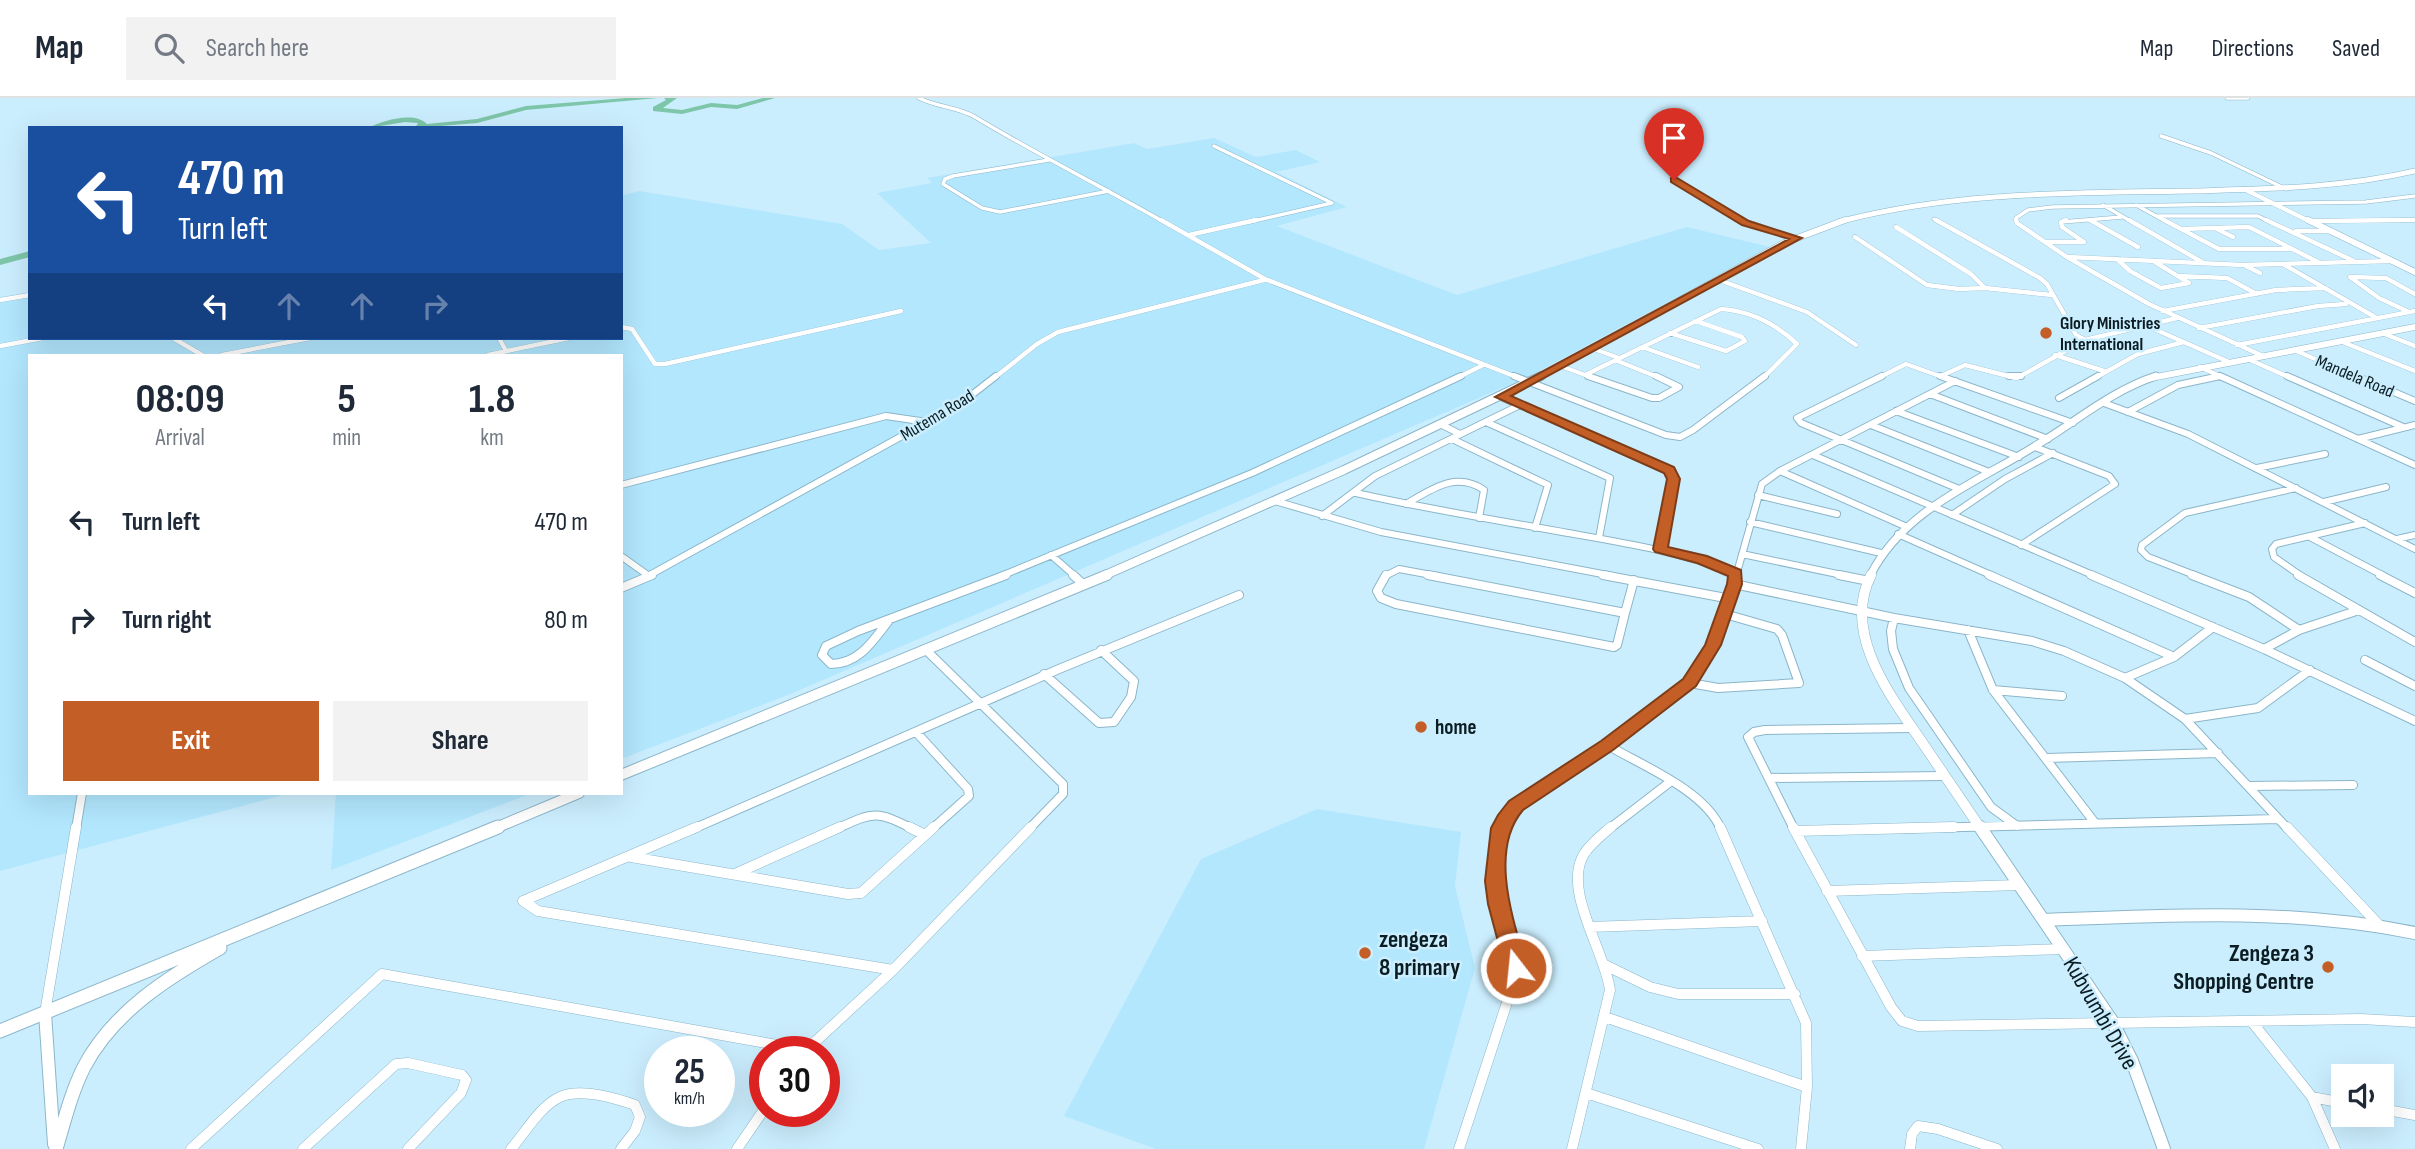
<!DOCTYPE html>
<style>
body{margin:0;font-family:"Sofia Sans Condensed",sans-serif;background:#f2f2f3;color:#1f2937;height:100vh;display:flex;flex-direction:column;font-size:26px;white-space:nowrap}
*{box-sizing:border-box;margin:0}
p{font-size:23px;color:#747a83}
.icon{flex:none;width:38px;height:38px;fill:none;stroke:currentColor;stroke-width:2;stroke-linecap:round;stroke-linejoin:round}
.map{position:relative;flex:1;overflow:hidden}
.panel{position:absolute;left:28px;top:256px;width:595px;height:441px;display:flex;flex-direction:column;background:#fff;border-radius:0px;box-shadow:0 7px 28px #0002}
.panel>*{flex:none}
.banner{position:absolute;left:28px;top:28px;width:595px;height:214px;border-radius:0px;box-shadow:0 7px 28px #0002;background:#1a4fa0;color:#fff;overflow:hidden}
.tools{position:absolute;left:2331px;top:966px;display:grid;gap:14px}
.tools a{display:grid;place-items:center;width:63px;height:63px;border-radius:0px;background:#fff;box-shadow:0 7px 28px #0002;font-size:35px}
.speed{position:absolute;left:644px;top:938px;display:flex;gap:14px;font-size:35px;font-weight:700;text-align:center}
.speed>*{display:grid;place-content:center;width:91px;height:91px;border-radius:50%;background:#fff;box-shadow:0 7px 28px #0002;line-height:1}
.speed small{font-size:18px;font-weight:400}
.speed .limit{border:10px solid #d22;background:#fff;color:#111}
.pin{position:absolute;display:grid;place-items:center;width:60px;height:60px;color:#fff;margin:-72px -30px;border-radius:50% 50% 50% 0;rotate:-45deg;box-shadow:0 0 7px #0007}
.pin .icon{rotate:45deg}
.me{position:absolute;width:77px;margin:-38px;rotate:344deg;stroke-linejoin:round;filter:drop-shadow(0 0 5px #0008)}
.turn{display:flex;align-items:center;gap:24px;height:147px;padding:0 35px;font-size:32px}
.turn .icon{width:91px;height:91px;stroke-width:2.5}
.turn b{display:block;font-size:49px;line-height:60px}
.lanes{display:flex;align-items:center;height:66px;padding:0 35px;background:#0003;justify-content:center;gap:35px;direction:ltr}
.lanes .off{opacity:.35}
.eta{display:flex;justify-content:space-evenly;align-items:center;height:119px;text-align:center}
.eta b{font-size:42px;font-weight:700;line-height:49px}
.action{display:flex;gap:14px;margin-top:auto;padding:14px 35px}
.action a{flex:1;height:80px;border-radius:0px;background:#c25e26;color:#fff;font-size:28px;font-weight:700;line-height:80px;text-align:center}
.action a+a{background:#f2f2f3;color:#1f2937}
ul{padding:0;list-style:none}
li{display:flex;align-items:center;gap:21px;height:98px;padding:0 35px}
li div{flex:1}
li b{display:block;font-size:26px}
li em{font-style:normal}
header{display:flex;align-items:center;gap:42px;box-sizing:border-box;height:98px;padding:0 35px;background:#fff;border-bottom:2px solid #e0e1e3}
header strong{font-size:33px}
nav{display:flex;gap:38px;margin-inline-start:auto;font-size:24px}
.search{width:490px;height:63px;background:#f2f2f3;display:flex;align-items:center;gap:18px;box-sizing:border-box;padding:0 24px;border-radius:0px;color:#747a83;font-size:26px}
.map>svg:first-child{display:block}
</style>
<header>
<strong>Map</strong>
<div class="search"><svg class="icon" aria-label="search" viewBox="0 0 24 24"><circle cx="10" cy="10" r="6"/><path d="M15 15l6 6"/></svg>Search here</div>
<nav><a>Map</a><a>Directions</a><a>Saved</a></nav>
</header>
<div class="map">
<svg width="2415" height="1051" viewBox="0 0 2415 1051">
<rect width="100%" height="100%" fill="#cbeefe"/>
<path fill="#b2e7fe" d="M1214,40L1256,59L1296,52L1320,64L1276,74L1347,109L1277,128L1457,197L1687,129L1770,149L1528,279L788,597L621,661V257H30V695H290L0,773V199L30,194V240H621V98L639,93L842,126L879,152L931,145L877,95L932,85L927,80L1134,45L1147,51Z
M336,695H532L331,772Z
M1317,711L1461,734L1455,788L1475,870L1424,1051H1156L1064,1018L1201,761Z"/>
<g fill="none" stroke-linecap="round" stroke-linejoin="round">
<path fill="#7ec6a9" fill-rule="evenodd" d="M626,0H658L526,12L477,25L415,30L418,25L405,24L368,30C383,22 415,13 427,26L477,21L526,8Z
M664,0H677L663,10L682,12L711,5L737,7L763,0H775L737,11L711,9L682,16L653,13V9L666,2Z
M30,153V159L0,167V161Z"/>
<g stroke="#8bb6c9" stroke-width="4.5">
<path id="minor-far4" d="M919,0C936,9 959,9 975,19C1036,56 1101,88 1164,124
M2227,0H2248
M2161,38L2211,55L2286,91
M1214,48L1332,105L1249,124
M1049,62L953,78L945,81L943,86L982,110L1000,114L1109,93
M1676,70L1671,79L1674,82L1744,124
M2103,107L2132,124
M2136,107L2167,124
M2157,118H2258L2270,124
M1934,121L1939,124
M2090,122L2093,124
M2310,123L2415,122
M2017,124L2016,120L2028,112L2052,109L2366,104L2415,98
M2062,124L2122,119"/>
</g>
<g stroke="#8bb6c9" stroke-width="5">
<path id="minor-far3" d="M1161,122L1265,181L1519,280
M1741,122L1797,140
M1936,122L2040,180L2047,186L2076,237L2085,242
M2016,122L2017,125L2067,159L2149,206L2263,258
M2090,122L2138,149
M2129,122L2202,164
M2164,122L2219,151H2292
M2266,122L2354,163
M2310,123L2415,122
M1896,129L1971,176L1985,190L2052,197
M2181,131L2249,129L2318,164
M2217,131L2233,139
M2296,133H2330
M1189,137L1256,122
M1855,139L1927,187L1959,191L1985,190
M2046,144H2084L2062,129L2061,124L2066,122
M2068,159L2243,167L2392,163
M2117,161L2130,173L2161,190L2189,185L2155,164
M2283,166L2375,219
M2244,167L2260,175
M2179,178L2227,180L2257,196
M1719,182L1807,214L1856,247
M0,202L30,197
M2163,213L2276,192L2325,190
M2407,213L2379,200L2350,179L2386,180L2415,196
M2145,227L2229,264
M621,229L632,231L655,266H665L901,213
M2199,230L2318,208L2346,206
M1670,235L1726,253L1745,243L1742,239L1696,223
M2382,235L2415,248
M173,240L202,257
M499,240L506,253
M2340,243L2415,273
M2237,247L2415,213
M0,248L43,240
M1642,249L1698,269
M1594,251L1619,260
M2294,252L2360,280
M222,257L310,240
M488,257L569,240
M2055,257L2104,273
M2248,261L2291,280
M1615,262L1660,280
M1561,268L1585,277L1721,211C1750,213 1776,226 1797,246L1763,280
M2200,269L2224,280
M1585,277L1593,280
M1941,278L1965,267L2016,280
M994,280L1037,246L1058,234L1264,182
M1457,280L1483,267
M1878,280L1906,266L1945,280
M2017,280L2085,242L2177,220
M2095,280L2138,256L2184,244
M2212,280L2220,278"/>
</g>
<g stroke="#8bb6c9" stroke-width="8">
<path id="minor-far2" d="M1514,278L1666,337L1680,339L1693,332L1765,278
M1588,278L1652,300H1659L1679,289L1656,278
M1882,278L1797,320L1801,325L1959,391
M1940,278L2073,325
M2009,278H2021
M2220,278L2415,367
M2287,278L2403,329
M2356,278L2415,303
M1930,296L2048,341
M2059,300L2098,278
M2104,305L2188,336L2415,451
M1520,307L1672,375L1674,381L1660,451
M1896,313L2019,359
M2128,314L2178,287L2220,278
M1486,324L1610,380L1599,440
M1442,327L1460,336
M1871,327L1989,374
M1452,341L1548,387L1535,430
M2358,341L2415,327
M1813,357L2095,478
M2257,370L2325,356
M1780,373L1907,429
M621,387L886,318L927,324
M1356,395C1426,411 1497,422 1568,435C1625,445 1681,454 1735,475
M1758,397L1837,416
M1275,403L1381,434L1613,478
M2324,404L2386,389
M1406,406C1432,391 1456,373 1484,392L1479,420
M1952,417L2005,381L2053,355
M1322,418L1375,378L1520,307L1501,299
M1750,424L1881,455
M1898,436L1993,478
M2310,439L2384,478
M2397,441L2415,437
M2021,447L2115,386L2109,378L2035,349
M1742,456L1847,478
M1051,457L1075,478
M621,458L649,478
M648,478L960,306L996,278
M1001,478L1252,375L1461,278
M1385,478L1399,471L1437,478
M1736,478L1762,386L1780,373L1955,283
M2197,478L2148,459L2141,452L2142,447L2185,415L2296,390
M2301,478L2274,459L2272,451L2276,446L2365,425"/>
</g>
<g stroke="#8bb6c9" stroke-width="10">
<path id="minor-far1" d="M1073,477L1083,486
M1386,477L1377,493L1381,500L1396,506L1614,549L1617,547L1625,515
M1428,477L1625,515
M1603,477L1731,501
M1839,477L1869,483
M1989,477L2174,559
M2091,477L2264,551L2415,623
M2192,477L2249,499L2299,532
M2298,477L2415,544
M2380,477L2415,495
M1734,486L1894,520L2032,543L2064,553L2125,580L2185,621L2288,731
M621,490L652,477
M1625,515L1634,482
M1894,520L1891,533L1893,551L1909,590L1991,709L2017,728
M890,521C874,541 860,566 831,566L822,557L826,548L858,533L1006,477
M1968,532L1993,592L2095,725
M925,551L1063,686V696L1029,731
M2264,551L2299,532L2359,512
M2365,562L2415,588
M1044,576L1099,625L1114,624L1131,599L1134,583L1101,552
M2125,580L2174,559L2213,529
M1690,585L1718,590L1799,585L1782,537L1777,531L1725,516
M1993,592L2062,598
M2185,621L2258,610L2310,572
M917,635L968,691L969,698L932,731
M1607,647C1643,668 1704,692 1721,731
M2046,660L2218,655
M1769,680L1944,678
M2248,688L2353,687
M76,731L82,695
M693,731L1059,571L1239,497
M836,731C874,714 875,712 913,731
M1502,731L1516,708L1607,647L1690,585L1713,547L1736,477
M1609,731L1670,684
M1794,731L1748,639L1754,634L1765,632L1911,630
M1883,731L2278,721"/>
</g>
<g stroke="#8bb6c9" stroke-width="11">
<path id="minor" d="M909,729L925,737
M1720,729L1806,925L1807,989L1801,1051
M1793,729L1891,909L1902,923L1918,928L2361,921L2415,924
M2287,729L2378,826
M1795,733L1954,729
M631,759L848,796L861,795L934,729
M737,775L840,729
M1827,793L2019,787
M523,803L697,729
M523,803L538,813L893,872
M1589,829L1762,823
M1862,858L2064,851
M1605,867L1650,889L1678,896H1795
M45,915L76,729
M1605,919L1807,989
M2252,924L2312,999L2335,1051
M804,954L893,872L1031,729
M1586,995L1758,1051
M2312,999L2343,1005
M2382,1011L2415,1017
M191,1051L382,876L805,952
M303,1051L396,966L408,965L462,977L466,982L461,995L408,1051
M511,1051C525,1035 540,1008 560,999C580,990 615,1000 635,1007L640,1019L635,1033L621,1051
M737,1051L765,1010
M1459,1051L1515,880L1516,870C1503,824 1486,776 1503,729
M1572,1051L1610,892C1605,853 1562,792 1584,756C1591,745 1602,737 1611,729
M1910,1051L1912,1036L1918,1028L1938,1031L1997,1051"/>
</g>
<g stroke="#8bb6c9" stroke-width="5">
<path id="tertiary-far4" d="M2244,91L2311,124"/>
</g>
<g stroke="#8bb6c9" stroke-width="7">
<path id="tertiary-far3" d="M2308,122L2415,174
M2151,280L2415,229"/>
</g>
<g stroke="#8bb6c9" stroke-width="9">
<path id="tertiary-far2" d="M1870,478C1904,410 1979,384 2040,345C2078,322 2113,292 2156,278"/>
</g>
<g stroke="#8bb6c9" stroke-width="11">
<path id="tertiary-far1" d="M1871,477C1841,536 1892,600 1924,647C1943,675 1962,703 1981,731"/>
</g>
<g stroke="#8bb6c9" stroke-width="14">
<path id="tertiary" d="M1980,729L2112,923L2132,963L2164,1051
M2044,822C2169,817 2292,810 2415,835
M45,915L54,1046"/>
</g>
<g stroke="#8bb6c9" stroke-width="6">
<path id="secondary-far4" d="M1838,124C1954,93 2074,95 2193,93C2267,91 2342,90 2415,73"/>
</g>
<g stroke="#8bb6c9" stroke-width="7">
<path id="secondary-far3" d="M1537,280L1784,145L1845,122"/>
</g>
<g stroke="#8bb6c9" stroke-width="10">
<path id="secondary-far2" d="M1103,478L1344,372L1541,278"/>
</g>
<g stroke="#8bb6c9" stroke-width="12">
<path id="secondary-far1" d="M621,677L1107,477
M493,731L579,695"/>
</g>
<g stroke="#8bb6c9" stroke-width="15">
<path id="secondary" d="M0,933L498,729
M56,1051C64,1024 71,995 84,969C113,914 167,880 220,850"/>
</g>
<use href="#minor-far4" stroke="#fff" stroke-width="3.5"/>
<use href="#minor-far3" stroke="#fff" stroke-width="4.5"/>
<use href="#minor-far2" stroke="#fff" stroke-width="6"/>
<use href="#minor-far1" stroke="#fff" stroke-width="8"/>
<use href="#minor" stroke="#fff" stroke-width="10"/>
<use href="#tertiary-far4" stroke="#fff" stroke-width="4.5"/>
<use href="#tertiary-far3" stroke="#fff" stroke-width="6"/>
<use href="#tertiary-far2" stroke="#fff" stroke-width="7"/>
<use href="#tertiary-far1" stroke="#fff" stroke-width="10"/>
<use href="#tertiary" stroke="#fff" stroke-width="12"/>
<use href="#secondary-far4" stroke="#fff" stroke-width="5"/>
<use href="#secondary-far3" stroke="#fff" stroke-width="6"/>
<use href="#secondary-far2" stroke="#fff" stroke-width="8"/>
<use href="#secondary-far1" stroke="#fff" stroke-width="10"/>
<use href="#secondary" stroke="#fff" stroke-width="13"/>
</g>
<path fill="#c25e26" stroke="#7e3d19" stroke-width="2" d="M1671,80H1677L1749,123L1802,140L1511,298L1674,369L1680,381L1668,449L1707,458L1741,472L1742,486L1721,547L1696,588L1613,652L1523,712C1488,753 1514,824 1527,870L1524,876L1516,879L1508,876L1505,870L1488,806L1485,783L1491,730L1498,717L1509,703L1601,643L1683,581L1705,547L1727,486L1728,478L1697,465L1655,454L1653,451L1667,381L1664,375L1495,299L1789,141L1742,127L1671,84Z"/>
<g fill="#c25e26" stroke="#cbeefe" stroke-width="2.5">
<circle cx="2046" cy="235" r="7"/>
<circle cx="1421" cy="629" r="7"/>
<circle cx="1365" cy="855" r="7"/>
<circle cx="2328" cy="869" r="7"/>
</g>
<g text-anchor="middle" stroke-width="5" stroke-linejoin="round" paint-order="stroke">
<g font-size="18" font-weight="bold" fill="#0b1c23" stroke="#cbeefe" text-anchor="start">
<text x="2060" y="231">Glory Ministries<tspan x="2060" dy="21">International</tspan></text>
</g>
<g font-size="18" fill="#0b1c23" stroke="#cbeefe">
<text transform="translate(2355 278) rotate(23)" y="6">Mandela Road</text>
<text transform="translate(937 317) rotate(-31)" y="6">Mutema Road</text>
</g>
<g font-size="21" font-weight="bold" fill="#0b1c23" stroke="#cbeefe" text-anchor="start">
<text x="1435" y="636">home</text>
</g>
<g font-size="24" font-weight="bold" fill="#0b1c23" stroke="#cbeefe" text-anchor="start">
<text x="1379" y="849">zengeza<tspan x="1379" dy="28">8 primary</tspan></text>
<text x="2314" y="863" text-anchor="end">Zengeza 3<tspan x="2314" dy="28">Shopping Centre</tspan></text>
</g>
<g font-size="24" fill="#0b1c23" stroke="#cbeefe">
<text transform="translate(2101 915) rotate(60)" y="8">Kubvumbi Drive</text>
</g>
</g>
</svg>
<div class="tools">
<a><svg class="icon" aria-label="sound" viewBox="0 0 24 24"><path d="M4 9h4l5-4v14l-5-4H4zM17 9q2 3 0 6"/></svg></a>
</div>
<div class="speed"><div>25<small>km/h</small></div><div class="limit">30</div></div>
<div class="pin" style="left:1674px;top:82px;background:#d93025"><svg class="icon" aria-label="arrive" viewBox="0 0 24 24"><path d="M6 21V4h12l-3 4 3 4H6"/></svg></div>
<svg class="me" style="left:1516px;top:870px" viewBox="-20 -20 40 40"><circle r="17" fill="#c25e26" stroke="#fff" stroke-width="3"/><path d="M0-11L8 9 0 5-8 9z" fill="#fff"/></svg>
<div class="banner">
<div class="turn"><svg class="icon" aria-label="left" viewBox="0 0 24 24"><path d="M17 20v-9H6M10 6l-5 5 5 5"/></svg><div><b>470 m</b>Turn left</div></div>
<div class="lanes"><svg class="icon" aria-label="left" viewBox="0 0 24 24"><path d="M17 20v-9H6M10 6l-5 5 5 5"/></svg><svg class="icon off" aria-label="ahead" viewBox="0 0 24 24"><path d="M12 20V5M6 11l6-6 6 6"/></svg><svg class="icon off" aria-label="ahead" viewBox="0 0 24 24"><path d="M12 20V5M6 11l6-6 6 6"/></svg><svg class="icon off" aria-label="right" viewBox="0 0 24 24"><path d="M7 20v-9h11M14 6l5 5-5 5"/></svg></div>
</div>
<section class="panel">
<div class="eta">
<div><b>08:09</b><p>Arrival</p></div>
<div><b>5</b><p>min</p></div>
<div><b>1.8</b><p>km</p></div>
</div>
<ul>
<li><svg class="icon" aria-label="left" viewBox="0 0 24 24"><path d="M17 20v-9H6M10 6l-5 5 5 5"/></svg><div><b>Turn left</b></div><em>470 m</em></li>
<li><svg class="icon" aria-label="right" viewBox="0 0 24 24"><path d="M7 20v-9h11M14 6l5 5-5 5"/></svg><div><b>Turn right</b></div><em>80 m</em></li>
</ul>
<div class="action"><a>Exit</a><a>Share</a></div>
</section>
</div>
